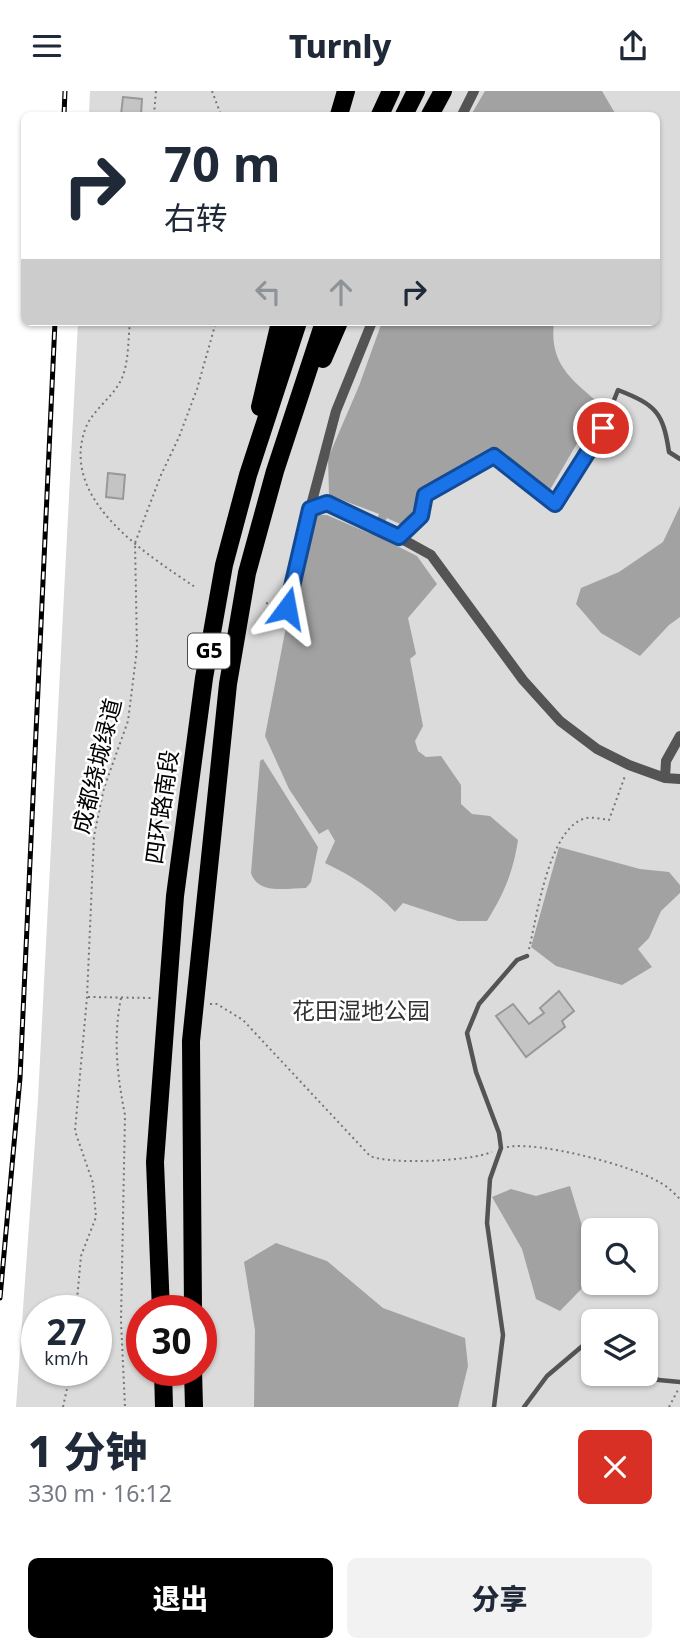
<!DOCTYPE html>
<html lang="zh">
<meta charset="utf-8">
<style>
body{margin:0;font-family:"Noto Sans","Noto Sans SC",sans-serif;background:#f2f2f3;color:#1f2937;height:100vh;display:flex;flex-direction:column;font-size:26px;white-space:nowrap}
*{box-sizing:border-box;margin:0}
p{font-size:23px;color:#747a83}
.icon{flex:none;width:38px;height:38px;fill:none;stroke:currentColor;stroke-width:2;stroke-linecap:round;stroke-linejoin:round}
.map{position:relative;height:1316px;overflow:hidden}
.panel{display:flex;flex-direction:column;background:#fff;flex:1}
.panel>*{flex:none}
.top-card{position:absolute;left:21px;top:21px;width:639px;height:214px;border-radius:10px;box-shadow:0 2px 5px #0004;background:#fff;color:#1f2937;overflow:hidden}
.fabs{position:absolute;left:581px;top:1127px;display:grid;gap:14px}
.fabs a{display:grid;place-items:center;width:77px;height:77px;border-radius:10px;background:#fff;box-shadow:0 2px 5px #0004;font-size:35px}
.speed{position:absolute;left:21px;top:1204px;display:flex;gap:14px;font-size:35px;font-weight:700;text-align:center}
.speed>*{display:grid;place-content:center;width:91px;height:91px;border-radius:50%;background:#fff;box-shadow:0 2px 5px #0004;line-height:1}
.speed small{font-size:18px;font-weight:400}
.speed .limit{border:10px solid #d22;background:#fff;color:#111}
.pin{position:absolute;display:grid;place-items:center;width:60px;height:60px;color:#fff;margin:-30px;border:4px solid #fff;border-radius:50%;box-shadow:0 2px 7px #0007}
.me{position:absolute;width:77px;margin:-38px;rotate:13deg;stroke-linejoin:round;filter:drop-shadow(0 0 5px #0008)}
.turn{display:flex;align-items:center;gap:24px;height:147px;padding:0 28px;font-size:32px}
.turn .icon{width:91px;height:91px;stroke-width:2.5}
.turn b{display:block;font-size:49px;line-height:60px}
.lanes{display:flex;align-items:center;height:66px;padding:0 28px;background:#0003;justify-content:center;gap:35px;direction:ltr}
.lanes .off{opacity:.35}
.round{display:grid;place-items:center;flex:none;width:74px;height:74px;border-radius:10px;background:#f2f2f3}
.overview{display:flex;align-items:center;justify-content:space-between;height:119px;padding:0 28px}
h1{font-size:42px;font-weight:800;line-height:52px}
.action{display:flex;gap:14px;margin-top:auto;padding:14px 28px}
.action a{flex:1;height:80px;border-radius:10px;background:#000;color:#fff;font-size:28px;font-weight:800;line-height:80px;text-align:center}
.action a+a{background:#f2f2f3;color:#1f2937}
header{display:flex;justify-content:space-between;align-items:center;height:91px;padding:0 28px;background:#fff;font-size:32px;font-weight:800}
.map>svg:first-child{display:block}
</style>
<header><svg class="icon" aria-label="menu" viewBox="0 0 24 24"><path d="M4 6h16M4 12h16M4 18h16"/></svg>Turnly<svg class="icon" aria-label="share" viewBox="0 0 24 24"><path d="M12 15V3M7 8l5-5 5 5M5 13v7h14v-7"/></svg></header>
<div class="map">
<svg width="680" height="1316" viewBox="0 0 680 1316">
<rect width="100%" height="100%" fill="#fff"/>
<path fill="#dbdbdb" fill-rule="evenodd" d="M90,0H680V1316H16L38,1008L78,231H656V24H89ZM593,1139H646V1192H593ZM37,1220H96V1279H37ZM142,1220H201V1279H142ZM593,1230H646V1283H593Z"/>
<path fill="#a2a2a2" d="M485,0H602L616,24H471Z
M382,231H554C549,273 571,288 600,313L544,409L488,365L420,403L422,419L402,434L387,427L377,445L417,465L437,493L408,527L416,563L410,568L423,635L415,650L418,660L426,666L441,665L461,694V713L472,723L490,725L518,749C513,782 504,802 487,830H458L403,812L395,821C375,799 352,785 325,772L335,750L328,738L319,743L289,698L265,645L306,432L317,424H327L371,443L379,423L329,404L328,367L359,295Z
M680,415V526L669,534L640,565L601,542L576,513L581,497L619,481L663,451Z
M263,668L318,756L311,791L306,797C287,797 258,804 251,782L260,670Z
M559,756L640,778L669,781L680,794V802L661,820L649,847L638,858L652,876L622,894L556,875L531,856Z
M570,1095L593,1171V1186L560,1220L536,1208L522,1158L492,1106L511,1098L536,1105Z
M276,1152L327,1170L383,1217L465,1247L468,1275L458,1316H254L255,1239L244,1171Z"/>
<path fill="#c4c4c4" stroke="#989898" stroke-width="2" d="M123,6L142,8L141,24H121Z
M108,382L125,384L123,408L106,406Z
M559,900L574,920L562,930L565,936L526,966L496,925L513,913L529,933L544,922L540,917Z"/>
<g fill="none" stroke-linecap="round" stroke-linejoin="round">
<path stroke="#767676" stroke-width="2" stroke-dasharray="2 3.5" stroke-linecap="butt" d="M212,0L221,24
M154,24L156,0
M130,231C128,248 129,273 121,289C113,306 93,319 86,336C58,408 145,462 195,496
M266,512L275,514
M529,858C537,826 549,734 587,727C593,726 602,728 609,729L625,685
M88,906L152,907
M121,907C113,947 117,984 125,1024L121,1230L125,1316
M210,913H217L243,929L370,1065C391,1074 471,1070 492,1061
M507,1056C538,1050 631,1074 659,1091C667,1095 674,1102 680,1108
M76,1220L81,1165L96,1126L93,1092L75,1040L87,906L94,745L104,697L128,630L137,558L135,452L161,384L179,346L197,298L216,231
M63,1316L71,1279
M669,1316L679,1297"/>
<path stroke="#545454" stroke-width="4.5" d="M399,446L421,425L425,404L494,365L555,413L603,337L618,299C656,314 663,321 669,361L680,368
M639,1283L659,1289L680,1291
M494,1316L503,1244L487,1132L490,1088L501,1057L499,1042L476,981L467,942L479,913L517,869L527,865
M524,1316L547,1285L593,1246"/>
<path stroke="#545454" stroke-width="10" d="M462,24L474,0
M310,418L336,320L372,231
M287,517L310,418L327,412L382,437L431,464L523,589L560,630L597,658L629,674L665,687L680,688
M665,687L666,670L680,645"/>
<path stroke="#000" stroke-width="18" d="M339,24L346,0
M380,24L391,0
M404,24L416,0
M430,24L443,0
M323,268L339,231
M260,316L280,231
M161,1220L155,1071L175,805L204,587L224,474L248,384L298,231
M193,1220L191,950L228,593L247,482L275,380L324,231
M163,1279L164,1316
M193,1279L194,1316"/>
<g stroke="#000" stroke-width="5">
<path id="rail" d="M64,24L65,0
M0,1207L20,987L55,231"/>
</g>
<use href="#rail" stroke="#fff" stroke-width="2.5" stroke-dasharray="8" stroke-linecap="butt"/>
</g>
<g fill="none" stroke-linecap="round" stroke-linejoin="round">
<g stroke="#114b97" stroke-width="18">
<path id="route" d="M287,517L310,418L327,412L399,446L421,425L425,404L494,365L555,413L603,337"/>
</g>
<use href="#route" stroke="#1a73e8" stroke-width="12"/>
</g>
<g text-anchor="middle" stroke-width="5" stroke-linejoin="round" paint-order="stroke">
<rect fill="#fff" stroke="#4c4c4c" stroke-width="2" x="188" y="542.5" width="42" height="35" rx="5"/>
<g font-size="21" font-weight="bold" fill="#000">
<text x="209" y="567">G5</text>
</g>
<g font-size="23" fill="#000" stroke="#fff">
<text transform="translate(97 675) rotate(-76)" y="8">成都绕城绿道</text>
<text transform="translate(162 716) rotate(-82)" y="8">四环路南段</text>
</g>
<g font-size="23" fill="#323232" stroke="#fff">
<text x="361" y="928">花田湿地公园</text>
</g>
</g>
</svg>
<div class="fabs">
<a><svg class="icon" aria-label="search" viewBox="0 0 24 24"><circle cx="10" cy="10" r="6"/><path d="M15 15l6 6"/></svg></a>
<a><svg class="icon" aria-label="layers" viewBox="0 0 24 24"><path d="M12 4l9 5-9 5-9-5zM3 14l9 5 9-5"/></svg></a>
</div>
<div class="speed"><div>27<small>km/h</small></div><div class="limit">30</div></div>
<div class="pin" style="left:603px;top:337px;background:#d93025"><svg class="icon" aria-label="arrive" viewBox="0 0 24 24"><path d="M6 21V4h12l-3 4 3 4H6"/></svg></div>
<svg class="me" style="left:287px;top:517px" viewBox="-20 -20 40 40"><path d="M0-17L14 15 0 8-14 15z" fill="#1a73e8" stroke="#fff" stroke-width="4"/></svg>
<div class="top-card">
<div class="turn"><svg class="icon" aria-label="right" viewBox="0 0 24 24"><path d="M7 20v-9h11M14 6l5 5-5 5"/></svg><div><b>70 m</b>右转</div></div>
<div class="lanes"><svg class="icon off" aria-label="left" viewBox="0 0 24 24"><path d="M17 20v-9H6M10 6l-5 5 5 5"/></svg><svg class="icon off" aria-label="ahead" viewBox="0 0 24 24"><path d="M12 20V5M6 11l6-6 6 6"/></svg><svg class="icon" aria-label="right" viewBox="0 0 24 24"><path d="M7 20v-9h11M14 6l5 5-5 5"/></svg></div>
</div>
</div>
<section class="panel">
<div class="overview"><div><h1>1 分钟</h1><p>330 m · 16:12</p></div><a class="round" style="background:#d93025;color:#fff"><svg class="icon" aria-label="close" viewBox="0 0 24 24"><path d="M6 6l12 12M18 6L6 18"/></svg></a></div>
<div class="action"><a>退出</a><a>分享</a></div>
</section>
